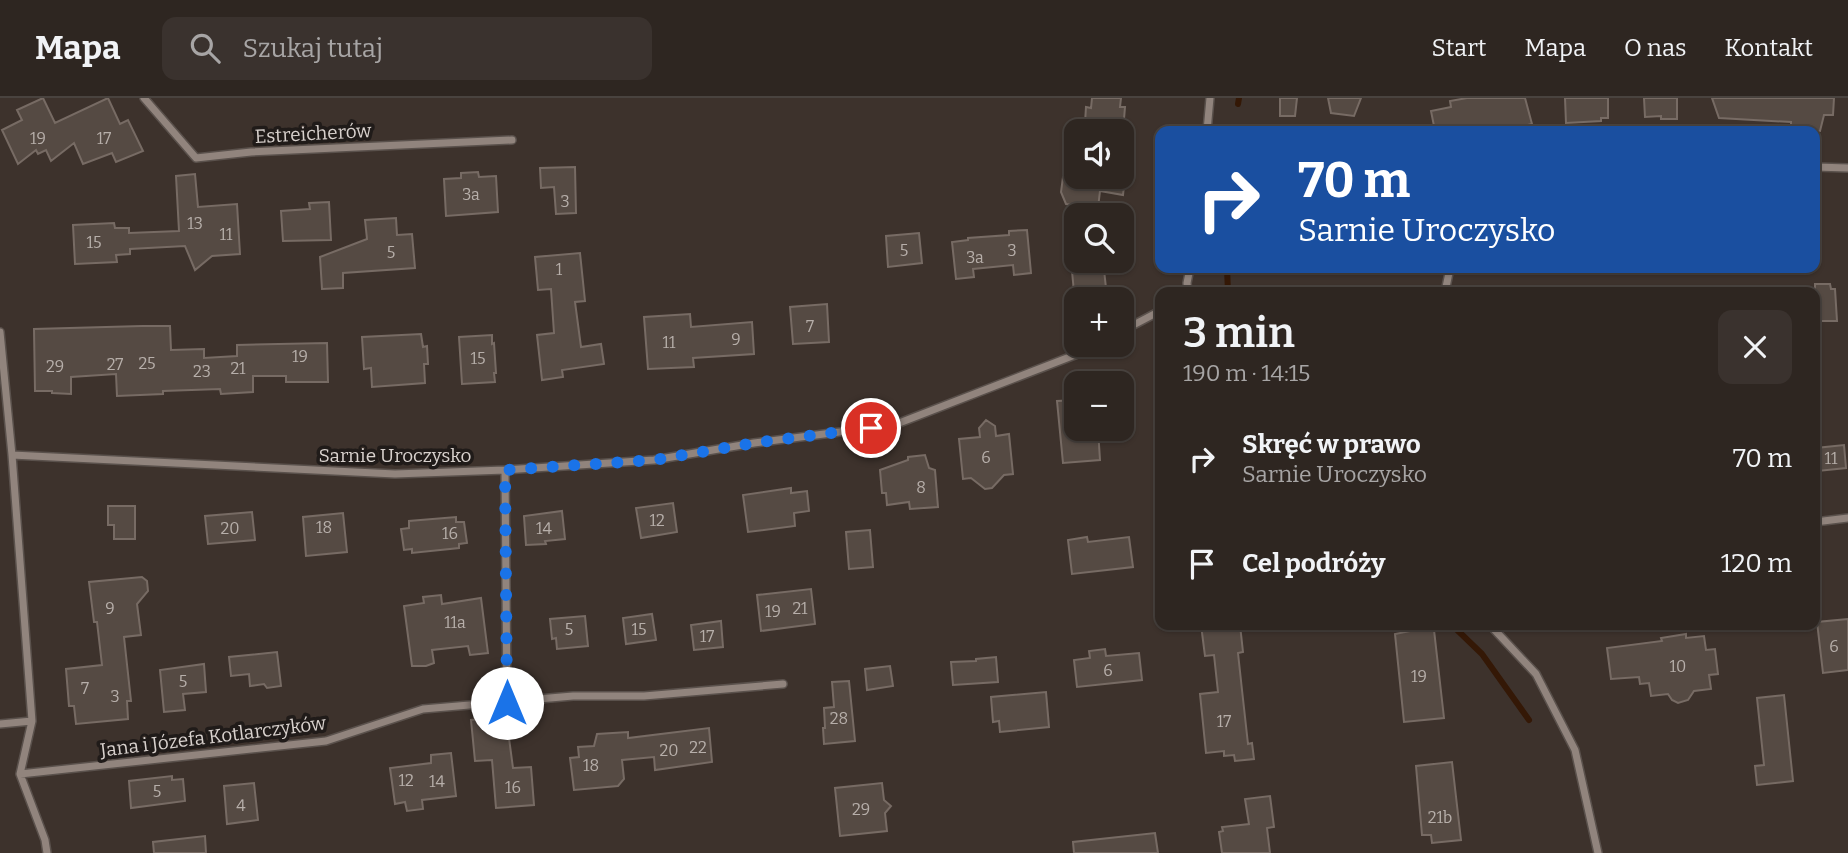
<!DOCTYPE html>
<html lang="pl">
<meta charset="utf-8">
<style>
body{margin:0;font-family:Bitter,serif;background:#3a322e;color:#f1f3f6;height:100vh;display:flex;flex-direction:column;font-size:26px;white-space:nowrap}
*{box-sizing:border-box;margin:0}
p{font-size:23px;color:#a7a5a5}
.icon{flex:none;width:38px;height:38px;fill:none;stroke:currentColor;stroke-width:2;stroke-linecap:round;stroke-linejoin:round}
.map{position:relative;flex:1;overflow:hidden}
.drawer{position:absolute;left:1155px;top:189px;width:665px;height:343px;display:flex;flex-direction:column;background:#2e2621;border-radius:14px;box-shadow:0 2px 5px #0004,0 0 0 2px #49433f}
.drawer>*{flex:none}
.top-card{position:absolute;left:1155px;top:28px;width:665px;height:147px;border-radius:14px;box-shadow:0 2px 5px #0004,0 0 0 2px #49433f;background:#1a4fa0;color:#fff;overflow:hidden}
.controls{position:absolute;left:1064px;top:21px;display:grid;gap:14px}
.controls a{display:grid;place-items:center;width:70px;height:70px;border-radius:14px;background:#2e2621;box-shadow:0 2px 5px #0004,0 0 0 2px #49433f;font-size:35px}
.pin{position:absolute;display:grid;place-items:center;width:60px;height:60px;color:#fff;margin:-30px;border:4px solid #fff;border-radius:50%;box-shadow:0 2px 7px #0007}
.me{position:absolute;width:77px;margin:-38px;rotate:0deg;stroke-linejoin:round;filter:drop-shadow(0 0 5px #0008)}
.turn{display:flex;align-items:center;gap:24px;height:147px;padding:0 28px;font-size:32px}
.turn .icon{width:91px;height:91px;stroke-width:2.5}
.turn b{display:block;font-size:49px;line-height:60px}
.round{display:grid;place-items:center;flex:none;width:74px;height:74px;border-radius:14px;background:#3a322e}
.head{display:flex;align-items:center;justify-content:space-between;height:119px;padding:0 28px}
h1{font-size:42px;font-weight:600;line-height:52px}
ul{padding:0;list-style:none}
li{display:flex;align-items:center;gap:21px;height:105px;padding:0 28px}
li div{flex:1}
li b{display:block;font-size:26px}
li em{font-style:normal}
header{display:flex;align-items:center;gap:42px;box-sizing:border-box;height:98px;padding:0 35px;background:#2e2621;border-bottom:2px solid #49433f}
header strong{font-size:33px}
nav{display:flex;gap:38px;margin-inline-start:auto;font-size:24px}
.search{width:490px;height:63px;background:#3a322e;display:flex;align-items:center;gap:18px;box-sizing:border-box;padding:0 24px;border-radius:14px;color:#a7a5a5;font-size:26px}
.map>svg:first-child{display:block}
</style>
<header>
<strong>Mapa</strong>
<div class="search"><svg class="icon" aria-label="search" viewBox="0 0 24 24"><circle cx="10" cy="10" r="6"/><path d="M15 15l6 6"/></svg>Szukaj tutaj</div>
<nav><a>Start</a><a>Mapa</a><a>O nas</a><a>Kontakt</a></nav>
</header>
<div class="map">
<svg width="1848" height="755" viewBox="0 0 1848 755">
<rect width="100%" height="100%" fill="#3d322c"/>
<g fill="none" stroke-linecap="round" stroke-linejoin="round">
<path stroke="#341806" stroke-width="6" d="M1238,6L1239,0
M1227,170L1228,194
M1452,527L1482,556L1529,622"/>
</g>
<path fill="#554a43" stroke="#776b64" stroke-width="2" d="M43,0L55,25L108,0L120,26L128,22L143,53L116,64L112,55L83,66L74,45L51,63L46,52L38,56L36,52L18,66L2,32L22,22L17,12Z
M1092,0H1121L1120,9H1125L1123,33H1089L1090,26L1085,25L1086,9L1091,10Z
M1280,0H1297L1295,18H1280Z
M1328,0H1361L1354,18L1331,15Z
M1467,0H1525L1532,26L1502,33H1435L1431,13L1451,9L1450,3Z
M1565,0H1608V20H1601V23L1566,25Z
M1644,0H1677V21H1661V18L1645,19Z
M1712,0H1834L1833,17H1824L1820,33H1791V24L1719,20Z
M575,69L576,115L556,116L554,89L541,90L540,70Z
M478,74L479,79L496,78L498,114L446,118L444,81L461,80V75Z
M195,76L198,109L237,106L240,156L212,158L195,172L185,148L130,151V156L116,157L117,164L75,166L73,127L114,125L115,130H129V135L179,133L176,78Z
M1063,79H1125L1123,97L1100,93L1098,110L1066,106L1061,94Z
M329,104L331,142L283,143L281,113L310,111L309,105Z
M396,120L397,137L412,136L415,170L343,175V190L322,191L320,159L367,141L365,122Z
M1027,132L1031,175L1014,177L1013,167L973,171L974,179L956,181L952,144L968,142V140L1009,137V133Z
M919,135L922,165L888,169L886,138Z
M580,155L585,203L575,204L581,249L601,246L604,266L562,272L563,279L542,282L537,237L554,235L551,191L538,192L535,159Z
M1071,163H1103L1106,190L1074,194Z
M1815,186H1830L1831,191H1835L1837,223H1815Z
M827,206L829,244L793,246L790,209Z
M690,216L691,229L752,224L754,256L693,260L694,269L648,271L644,219Z
M142,228H170L171,252L204,251V260L237,258V247L327,245L328,284H286V278H253V294L221,296L220,291L163,293V296L117,298L116,276L71,279V296L52,295V293H35L34,231Z
M421,236L423,249L427,248L428,266H424L425,285L372,289L371,270L364,271L362,239Z
M492,237V246L494,245L496,275H494L495,284L462,286L459,239Z
M1076,302V331H1098L1100,362L1063,365L1057,303Z
M986,322L995,328L996,338L1009,336L1013,376L1004,377L992,390L985,391L971,380L963,381L959,341L980,339L979,330Z
M1844,347L1846,370L1818,373L1816,350Z
M925,357L929,370L935,372L938,409L910,411L909,404L887,407L886,395H882L880,372L908,362V359Z
M791,390V395L807,393L809,413L794,415L795,428L748,434L743,397Z
M673,405L677,434L641,440L636,410Z
M108,408H135V441H114V427H108Z
M562,413L565,441L545,443L546,446L526,447L524,418Z
M252,414L255,442L208,446L205,418Z
M343,415L347,454L306,458L303,419Z
M456,419V424H464L467,445L459,446V450L412,455V451L404,452L401,431L409,430V423Z
M870,432L873,469L849,471L846,434Z
M1087,439L1088,444L1129,439L1133,469L1072,476L1068,442Z
M142,479L147,483L148,493L137,506L141,537L124,539L131,603H127L128,621L76,626L74,608H69L66,571L102,567L97,524H94L89,484Z
M811,491L815,526L761,533L757,497Z
M441,497L442,506L481,500L488,555L470,557L468,548L432,552L434,565L426,568H412L404,508L424,505L423,499Z
M652,516L656,542L626,546L623,520Z
M585,518L588,548L557,551L556,540L552,541L550,521Z
M1848,521V572L1823,575L1817,524Z
M721,523L723,549L694,552L691,527Z
M1201,527H1240L1243,554L1238,555L1242,592L1248,646L1252,645L1254,661L1235,663L1234,657L1224,658V653L1206,655L1200,596L1218,594L1214,557L1205,558Z
M1420,531L1434,532L1444,620L1404,624L1395,536Z
M1686,536V540L1704,538L1706,552L1715,551L1718,576L1709,577L1711,591L1694,593L1688,602L1678,605L1672,602L1668,596L1651,598L1649,585L1640,586L1639,579L1611,581L1607,550L1662,543L1661,540Z
M1105,551L1106,558L1139,555L1142,582L1077,589L1074,562L1090,560L1089,553Z
M277,554L281,588L267,590L264,586L250,588L249,576L231,578L229,559Z
M996,559L998,584L953,587L951,564L976,563V561Z
M204,566L206,594L183,596L185,612L164,614L160,572Z
M890,568L893,588L867,592L865,571Z
M849,583L855,643L824,646L823,630H825L824,610L834,609L832,584Z
M1046,594L1049,629L1000,634L999,623L993,624L991,599Z
M1784,597L1793,683L1757,687L1755,668L1764,667L1757,600Z
M506,618L513,670L531,669L534,707L496,710L492,662L475,663L471,622Z
M709,630L712,664L655,672L654,659L622,662L624,681L618,688L574,692L570,660L579,659L578,649L594,648L597,636L628,634V640Z
M451,655L456,698L422,702L423,711L407,713L405,704L395,706L390,670L431,665V657Z
M1452,664L1461,742L1432,745L1431,737H1422L1416,668Z
M172,678V682L183,681L185,703L131,710L129,683Z
M254,685L258,722L227,726L224,688Z
M882,685L884,702L891,708L885,715L887,733L840,738L835,690Z
M1270,698L1274,729L1267,730L1270,755H1222L1219,734L1223,733L1222,729L1249,726L1245,701Z
M1155,735L1158,755H1074L1073,744Z
M205,738L206,755H154L153,744Z"/>
<g fill="none" stroke-linecap="round" stroke-linejoin="round">
<g stroke="#5a514c" stroke-width="10">
<path id="minor" d="M144,0L196,60L251,54L512,42
M1207,33L1210,0
M1815,69L1848,70
M1188,194L1187,185L1190,170
M1445,194L1450,170
M1122,233L1160,213
M0,234L12,357L32,623L20,676L45,742L47,755
M12,357L395,376L505,372L654,362L754,345L894,327L1080,255L1096,247
M505,372L507,605
M1815,424L1848,420
M1490,527L1536,576L1575,652L1598,755
M0,626L32,623
M20,676L326,643L423,611L573,598H644L783,586"/>
</g>
<use href="#minor" stroke="#91847d" stroke-width="7"/>
</g>
<g fill="none" stroke-linecap="round" stroke-linejoin="round">
<path stroke="#1a73e8" stroke-width="12" stroke-dasharray="0 21.6" d="M507,605L505,372L654,362L754,345L871,330"/>
</g>
<g text-anchor="middle" stroke-width="7" stroke-linejoin="round" paint-order="stroke">
<g font-size="16" fill="#b7afaa">
<text x="38" y="46">19</text>
<text x="104" y="46">17</text>
<text x="471" y="102">3a</text>
<text x="565" y="109">3</text>
<text x="195" y="131">13</text>
<text x="226" y="142">11</text>
<text x="94" y="150">15</text>
<text x="904" y="158">5</text>
<text x="1012" y="158">3</text>
<text x="391" y="160">5</text>
<text x="975" y="165">3a</text>
<text x="559" y="177">1</text>
<text x="810" y="234">7</text>
<text x="736" y="247">9</text>
<text x="669" y="250">11</text>
<text x="300" y="264">19</text>
<text x="478" y="266">15</text>
<text x="147" y="271">25</text>
<text x="115" y="272">27</text>
<text x="55" y="274">29</text>
<text x="238" y="276">21</text>
<text x="202" y="279">23</text>
<text x="986" y="365">6</text>
<text x="1831" y="366">11</text>
<text x="921" y="395">8</text>
<text x="657" y="428">12</text>
<text x="324" y="435">18</text>
<text x="230" y="436">20</text>
<text x="544" y="436">14</text>
<text x="450" y="441">16</text>
<text x="110" y="516">9</text>
<text x="800" y="516">21</text>
<text x="773" y="519">19</text>
<text x="455" y="530">11a</text>
<text x="569" y="537">5</text>
<text x="639" y="537">15</text>
<text x="707" y="544">17</text>
<text x="1834" y="554">6</text>
<text x="1678" y="574">10</text>
<text x="1108" y="578">6</text>
<text x="1419" y="584">19</text>
<text x="183" y="589">5</text>
<text x="85" y="596">7</text>
<text x="115" y="604">3</text>
<text x="839" y="626">28</text>
<text x="1224" y="629">17</text>
<text x="698" y="655">22</text>
<text x="669" y="658">20</text>
<text x="591" y="673">18</text>
<text x="406" y="688">12</text>
<text x="437" y="689">14</text>
<text x="513" y="695">16</text>
<text x="157" y="699">5</text>
<text x="241" y="713">4</text>
<text x="861" y="717">29</text>
<text x="1440" y="725">21b</text>
</g>
<g font-size="19" fill="#d8d1cd" stroke="#201b19">
<text transform="translate(313 35) rotate(-3)" y="7">Estreicherów</text>
<text x="395" y="364">Sarnie Uroczysko</text>
<text transform="translate(213 638) rotate(-7)" y="7">Jana i Józefa Kotlarczyków</text>
</g>
</g>
</svg>
<div class="controls">
<a><svg class="icon" aria-label="sound" viewBox="0 0 24 24"><path d="M4 9h4l5-4v14l-5-4H4zM17 9q2 3 0 6"/></svg></a>
<a><svg class="icon" aria-label="search" viewBox="0 0 24 24"><circle cx="10" cy="10" r="6"/><path d="M15 15l6 6"/></svg></a>
<a>+</a>
<a>−</a>
</div>
<div class="pin" style="left:871px;top:330px;background:#d93025"><svg class="icon" aria-label="arrive" viewBox="0 0 24 24"><path d="M6 21V4h12l-3 4 3 4H6"/></svg></div>
<svg class="me" style="left:507px;top:605px" viewBox="-20 -20 40 40"><circle r="19" fill="#fff"/><path d="M0-13L10 11 0 6-10 11z" fill="#1a73e8"/></svg>
<div class="top-card">
<div class="turn"><svg class="icon" aria-label="right" viewBox="0 0 24 24"><path d="M7 20v-9h11M14 6l5 5-5 5"/></svg><div><b>70 m</b>Sarnie Uroczysko</div></div>
</div>
<section class="drawer">
<div class="head"><div><h1>3 min</h1><p>190 m · 14:15</p></div><a class="round"><svg class="icon" aria-label="close" viewBox="0 0 24 24"><path d="M6 6l12 12M18 6L6 18"/></svg></a></div>
<ul>
<li><svg class="icon" aria-label="right" viewBox="0 0 24 24"><path d="M7 20v-9h11M14 6l5 5-5 5"/></svg><div><b>Skręć w prawo</b><p>Sarnie Uroczysko</p></div><em>70 m</em></li>
<li><svg class="icon" aria-label="arrive" viewBox="0 0 24 24"><path d="M6 21V4h12l-3 4 3 4H6"/></svg><div><b>Cel podróży</b></div><em>120 m</em></li>
</ul>
</section>
</div>
